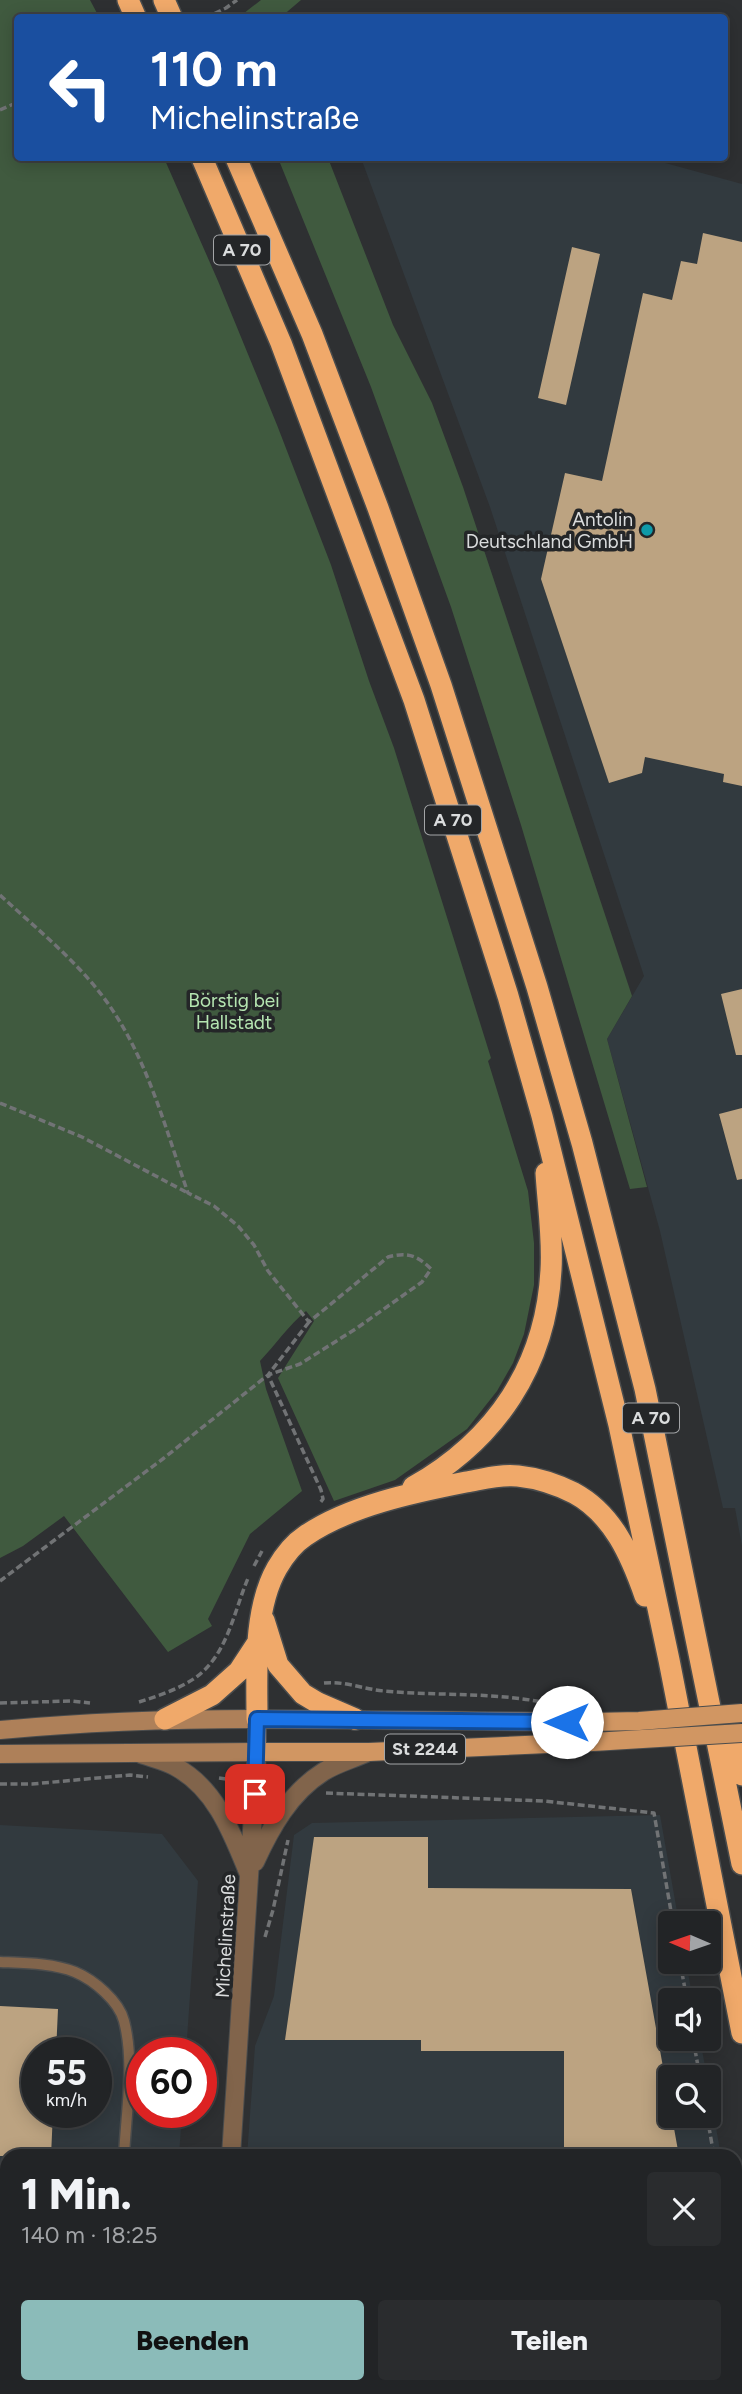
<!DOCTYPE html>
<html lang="de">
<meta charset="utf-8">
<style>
body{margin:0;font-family:Figtree,sans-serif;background:#2a2c2e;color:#f1f3f6;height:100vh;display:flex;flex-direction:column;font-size:26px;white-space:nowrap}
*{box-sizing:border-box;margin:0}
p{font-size:23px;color:#a2a4a7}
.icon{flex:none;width:38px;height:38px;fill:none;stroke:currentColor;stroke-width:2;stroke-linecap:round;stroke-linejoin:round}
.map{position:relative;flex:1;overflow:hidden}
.drawer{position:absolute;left:0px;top:2149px;width:742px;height:245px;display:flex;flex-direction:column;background:#222426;border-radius:21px 21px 0 0;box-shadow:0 4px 18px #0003,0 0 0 2px #3f4143}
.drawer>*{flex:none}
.hud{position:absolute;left:14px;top:14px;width:714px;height:147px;border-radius:7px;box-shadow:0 4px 18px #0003,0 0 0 2px #3f4143;background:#1a4fa0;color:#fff;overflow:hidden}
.needle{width:46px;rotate:272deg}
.buttons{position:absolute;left:658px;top:1911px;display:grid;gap:14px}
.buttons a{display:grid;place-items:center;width:63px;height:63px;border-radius:7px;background:#222426;box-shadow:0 4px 18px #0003,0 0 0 2px #3f4143;font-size:35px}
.speed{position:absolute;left:21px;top:2037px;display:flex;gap:14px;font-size:35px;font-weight:700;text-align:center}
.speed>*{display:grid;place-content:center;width:91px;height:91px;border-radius:50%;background:#222426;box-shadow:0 4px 18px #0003,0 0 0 2px #3f4143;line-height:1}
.speed small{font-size:18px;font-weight:400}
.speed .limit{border:10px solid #d22;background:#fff;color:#111}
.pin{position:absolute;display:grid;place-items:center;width:60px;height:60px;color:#fff;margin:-30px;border-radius:14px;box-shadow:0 4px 10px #0006}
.me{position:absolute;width:77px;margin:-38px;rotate:270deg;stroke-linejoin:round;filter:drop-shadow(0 0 5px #0008)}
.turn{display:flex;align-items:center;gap:24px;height:147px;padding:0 21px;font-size:32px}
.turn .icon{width:91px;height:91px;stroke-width:2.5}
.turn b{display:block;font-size:49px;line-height:60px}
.round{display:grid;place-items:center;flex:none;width:74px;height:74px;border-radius:7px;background:#2a2c2e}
.head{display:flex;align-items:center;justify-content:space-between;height:119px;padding:0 21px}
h1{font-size:42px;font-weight:800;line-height:52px}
.cta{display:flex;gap:14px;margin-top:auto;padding:14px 21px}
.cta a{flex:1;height:80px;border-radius:7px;background:#8bbbb9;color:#111;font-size:28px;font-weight:800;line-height:80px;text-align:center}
.cta a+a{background:#2a2c2e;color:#f1f3f6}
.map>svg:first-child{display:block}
</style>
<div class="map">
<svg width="742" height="2394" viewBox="0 0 742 2394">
<rect width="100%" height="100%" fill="#2e3032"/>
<path fill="#323a3f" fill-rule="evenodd" d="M361,158H647L742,184V1546L735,1508H723L660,1231L607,1039L644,976L490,507Z
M660,1815L679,1923H670V1962H686L693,2000H670V2039H700L707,2077H670V2116H709V2088L721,2156H247L255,2046L274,1996L294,1835L312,1823Z
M0,1825L162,1834L198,1881L186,2053H142V2112H182L179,2156H7V2387H162V2394H0ZM37,2053H96V2112H37Z
M735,2234L742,2273V2394H229V2387H735Z"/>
<path fill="#405a3f" d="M0,0H90L99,17L18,18V158H164L218,281L277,425L331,565L369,681L394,748L491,1058L488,1061L528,1191L534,1243V1285L524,1334L513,1363L497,1391L467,1429L395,1480L334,1501L278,1378L314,1321L306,1311C288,1326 276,1344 260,1361L266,1389L302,1491L250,1534L208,1619L212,1626L168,1652L64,1516L23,1546L0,1558Z
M261,0H301L281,17H239Z
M278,158H328L393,325L432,403L463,487L632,996L607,1039L647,1187L630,1189L521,825L451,607L371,387Z"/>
<path fill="#bca381" d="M703,233L742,242V786L723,782L724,774L645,757L642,773L609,783L541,579L565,473L602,481L643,293L672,300L681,261L697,264Z
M572,247L600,254L566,405L538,398Z
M742,989V1055H736L721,994Z
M742,1108V1179L737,1180L719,1114Z
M314,1837H428V1888L631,1889L679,2156H564V2051H421V2040H285Z
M0,2006L58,2009L56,2053H37V2112H53L51,2156H0Z"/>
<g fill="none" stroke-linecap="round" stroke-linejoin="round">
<g stroke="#4a4c4d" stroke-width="13">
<path id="service" d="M0,1962C24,1963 53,1963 75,1972C94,1980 119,2001 124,2021C135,2063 126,2112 124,2156
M110,2394V2387"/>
</g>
<g stroke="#4a4c4d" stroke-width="20">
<path id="minor" d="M141,1754C152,1758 166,1761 176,1767C216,1789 232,1833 248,1872
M255,1862C271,1827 290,1793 323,1772C337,1763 354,1759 368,1752
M231,2156L257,1752
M214,2394V2387"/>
</g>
<g stroke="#4a4c4d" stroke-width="20">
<path id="secondary" d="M0,1730C86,1722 171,1719 257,1719
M0,1754L257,1752"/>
</g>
<g stroke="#4a4c4d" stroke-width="20">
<path id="primary" d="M592,1722L257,1719V1752H369L593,1742"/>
</g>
<g stroke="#4a4c4d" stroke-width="24">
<path id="motorway" d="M128,0L136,18
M164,0L172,18
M202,158L281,343L414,700L508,996L542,1116L619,1425L669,1660L742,2033
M236,158L312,334L378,508L441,685L537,987L582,1143L645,1389L742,1864
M413,1487C496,1440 546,1366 551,1270C553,1238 548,1205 546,1173
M264,1620L278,1665L303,1694L318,1703L355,1719
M165,1719L212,1695L239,1671L258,1642
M257,1719C257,1672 253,1610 277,1568C284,1556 293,1544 305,1536C348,1506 415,1492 466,1482C483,1479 501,1474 518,1476C537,1478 558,1485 574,1493C613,1514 631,1556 645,1596
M720,1719L737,1752L742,1775"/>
</g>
<path stroke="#717375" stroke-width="3.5" stroke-dasharray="7 3.5" stroke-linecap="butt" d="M205,18L226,8L237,0
M0,110L18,102
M0,895C40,932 86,968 115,1014C150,1068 167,1133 188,1193L214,1206L238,1226L254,1245L268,1271L309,1322L388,1257C407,1252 417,1255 431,1269L422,1282L357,1328L300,1364L268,1375L164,1458L0,1581
M0,1103L82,1137L186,1192
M309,1322L268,1375L321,1490L323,1499L320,1503
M254,1566L262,1551
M324,1683C345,1681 363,1689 384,1691C437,1696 489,1692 542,1702
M139,1702C158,1696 179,1689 195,1678C228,1655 234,1610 249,1576
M0,1703L72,1701L90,1703
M219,1778L238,1781
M0,1784H32L130,1775L148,1777
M326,1793L544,1801L654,1813L673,1923
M265,1937L273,1910L288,1840
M680,1962L687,2000
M693,2039L700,2077
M707,2116L714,2156"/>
<use href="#service" stroke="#81644b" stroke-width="10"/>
<use href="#minor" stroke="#81644b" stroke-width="18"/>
<use href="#secondary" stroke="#ae8059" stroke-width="18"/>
<use href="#primary" stroke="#d19662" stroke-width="18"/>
<use href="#motorway" stroke="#f0a96a" stroke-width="21"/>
<g stroke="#4a4c4d" stroke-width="20" stroke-linecap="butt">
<path id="primary-bridge" d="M592,1722L639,1721L742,1713
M593,1742L742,1733"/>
</g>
<use href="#primary-bridge" stroke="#d19662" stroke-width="18"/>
</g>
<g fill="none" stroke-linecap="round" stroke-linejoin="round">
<g stroke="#114b97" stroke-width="18">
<path id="route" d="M255,1794L257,1719L567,1722"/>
</g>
<use href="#route" stroke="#1a73e8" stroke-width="12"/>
</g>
<circle fill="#0f9aa8" stroke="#242628" stroke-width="2.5" cx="647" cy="530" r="7"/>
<g text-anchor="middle" stroke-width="7" stroke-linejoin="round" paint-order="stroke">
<g fill="#242628" stroke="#a3a5a7" stroke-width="2">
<rect x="214" y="235.5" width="56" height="29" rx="5"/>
<rect x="425" y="805.5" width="56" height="29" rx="5"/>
<rect x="623" y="1403.5" width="56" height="29" rx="5"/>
<rect x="385" y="1734.5" width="80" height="29" rx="5"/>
</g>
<g font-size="18" font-weight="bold" fill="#dadcdd">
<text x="242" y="256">A 70</text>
<text x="453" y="826">A 70</text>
<text x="651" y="1424">A 70</text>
<text x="425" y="1755">St 2244</text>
</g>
<g font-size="19" fill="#dadcdd" stroke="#242628" text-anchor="end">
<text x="633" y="526">Antolin<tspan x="633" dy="22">Deutschland GmbH</tspan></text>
</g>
<g font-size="19" fill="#b5e5b1" stroke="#242628">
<text x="234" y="1007">Börstig bei<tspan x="234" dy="22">Hallstadt</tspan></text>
</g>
<g font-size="19" fill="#dadcdd" stroke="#242628">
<text transform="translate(225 1936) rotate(-87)" y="7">Michelinstraße</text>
</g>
</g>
</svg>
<div class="buttons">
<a><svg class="needle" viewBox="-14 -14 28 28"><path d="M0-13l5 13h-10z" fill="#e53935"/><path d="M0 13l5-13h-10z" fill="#a2a4a7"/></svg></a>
<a><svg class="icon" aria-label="sound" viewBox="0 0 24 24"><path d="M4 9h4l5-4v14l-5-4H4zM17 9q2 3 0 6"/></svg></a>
<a><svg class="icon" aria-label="search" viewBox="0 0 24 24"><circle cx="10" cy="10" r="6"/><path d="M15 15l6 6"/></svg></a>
</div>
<div class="speed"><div>55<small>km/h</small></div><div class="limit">60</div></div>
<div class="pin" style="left:255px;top:1794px;background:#d93025"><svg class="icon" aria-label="arrive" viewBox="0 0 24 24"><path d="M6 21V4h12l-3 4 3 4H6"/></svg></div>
<svg class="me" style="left:567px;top:1722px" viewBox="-20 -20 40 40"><circle r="19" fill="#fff"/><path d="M0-13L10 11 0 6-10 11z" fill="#1a73e8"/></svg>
<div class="hud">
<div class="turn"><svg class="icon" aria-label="left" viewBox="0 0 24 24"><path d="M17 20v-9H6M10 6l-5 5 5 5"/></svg><div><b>110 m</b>Michelinstraße</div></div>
</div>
<section class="drawer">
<div class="head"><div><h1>1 Min.</h1><p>140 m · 18:25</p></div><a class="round"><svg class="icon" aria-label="close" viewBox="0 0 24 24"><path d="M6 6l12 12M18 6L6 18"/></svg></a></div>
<div class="cta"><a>Beenden</a><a>Teilen</a></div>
</section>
</div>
